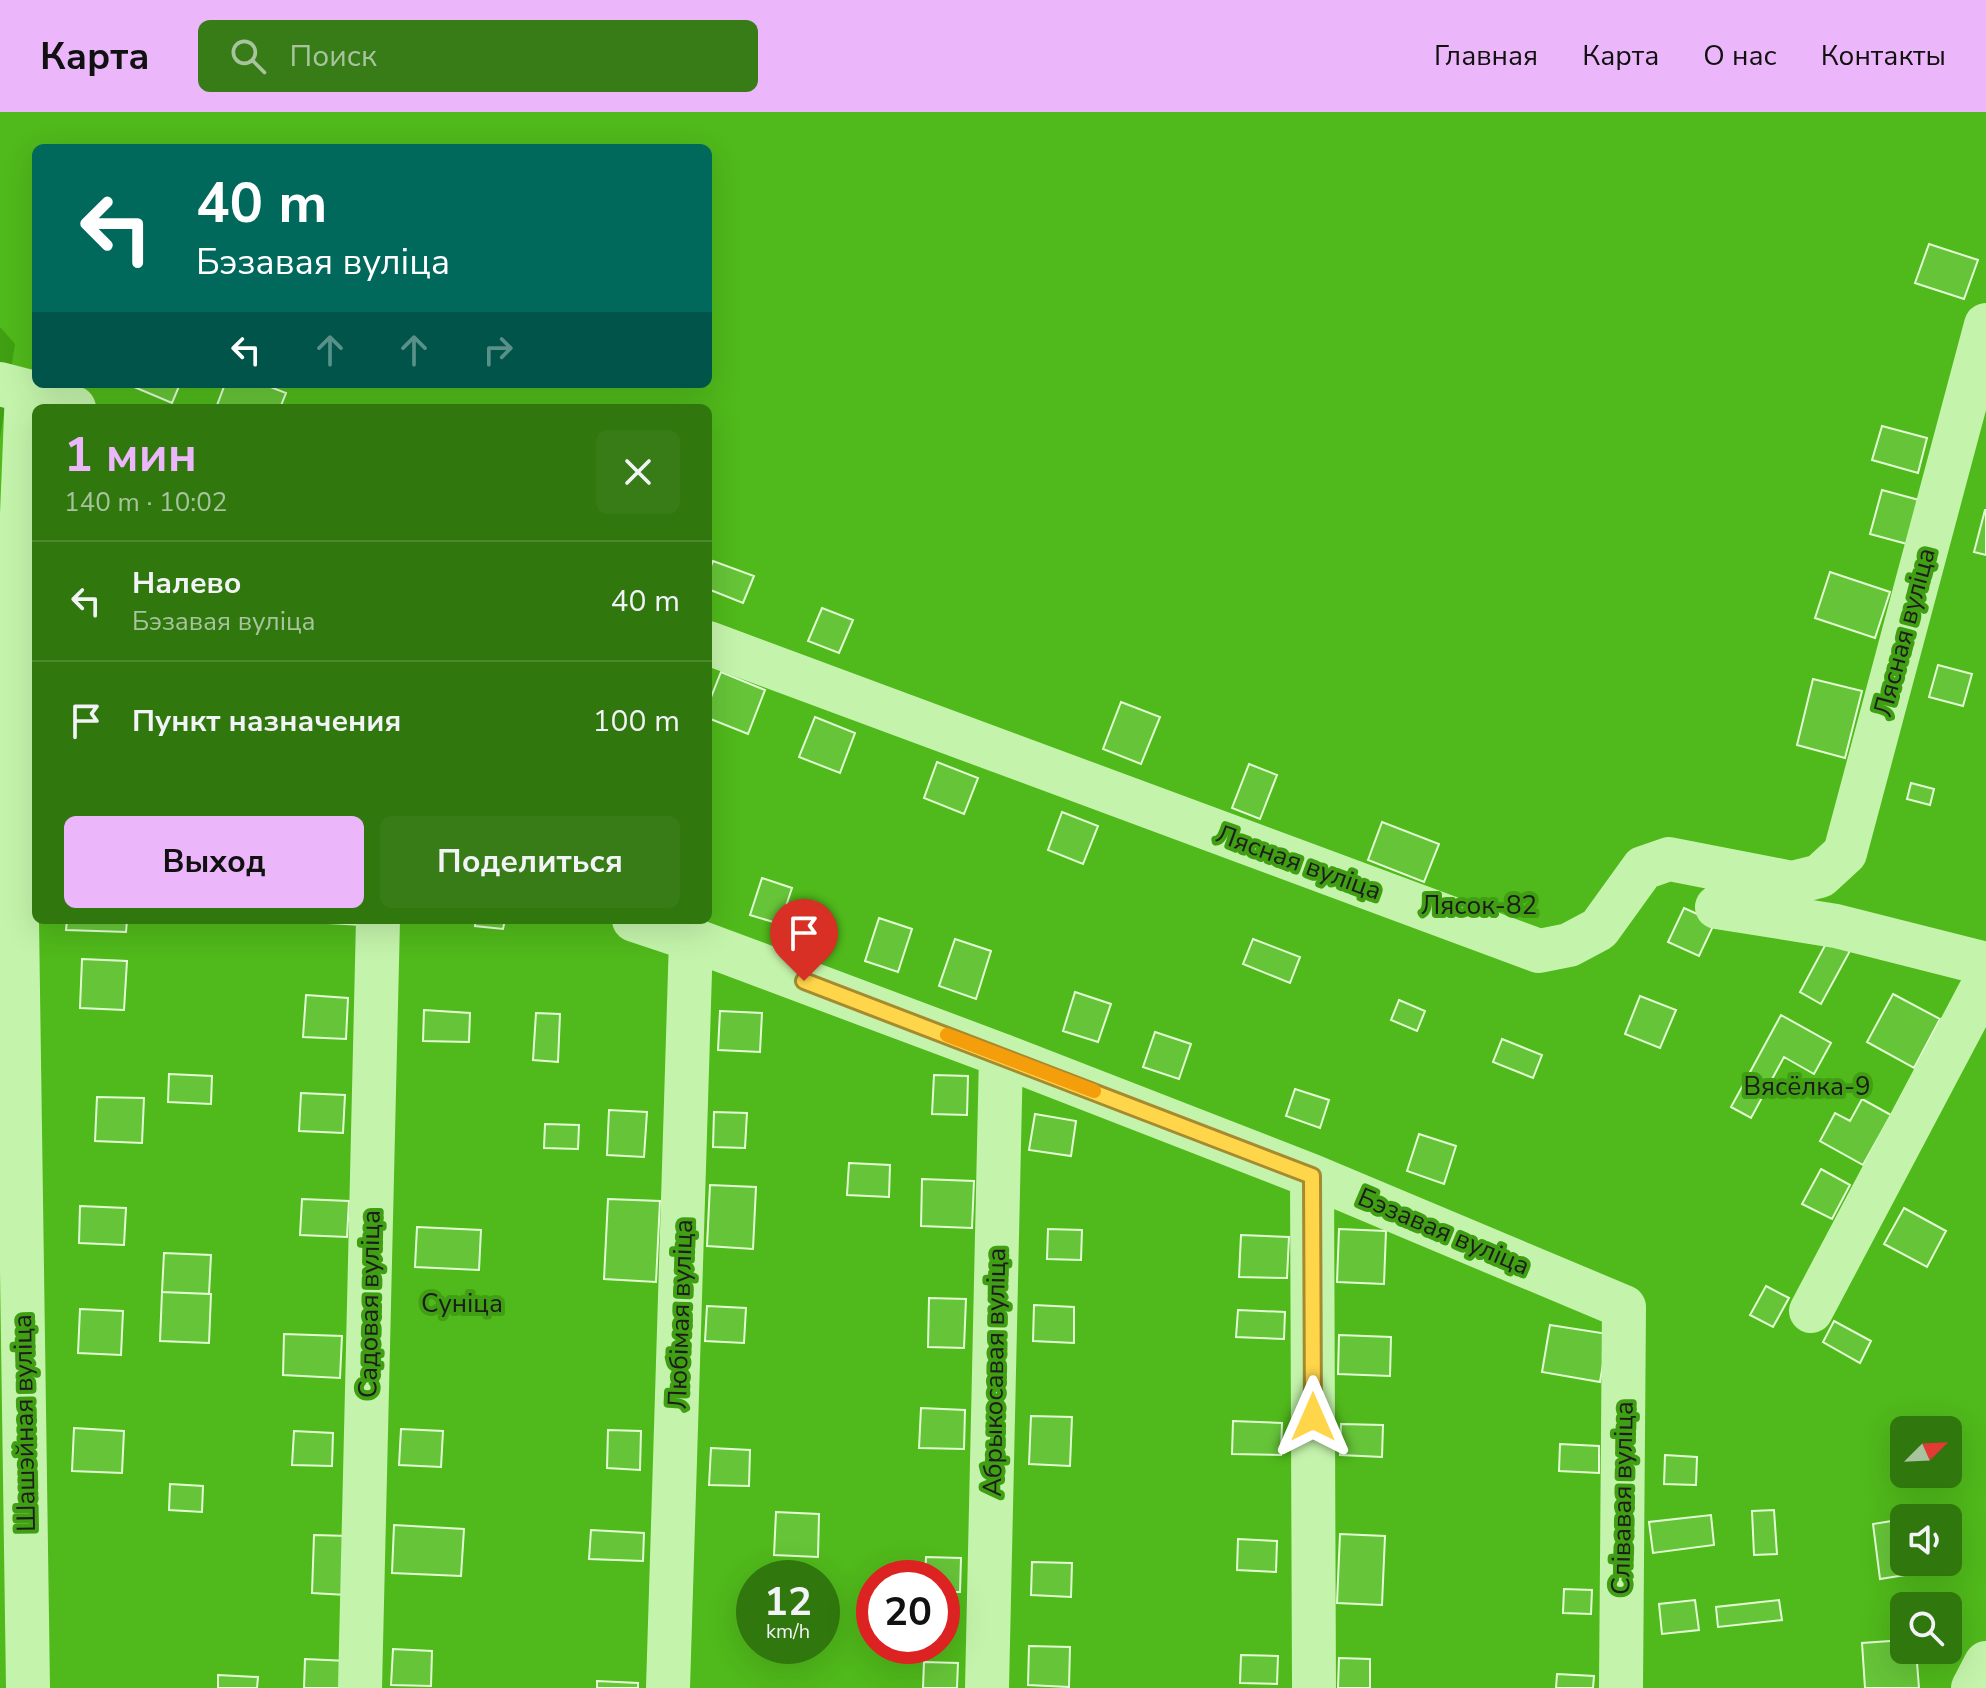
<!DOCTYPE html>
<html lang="ru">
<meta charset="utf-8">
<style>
body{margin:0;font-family:"Nunito Sans",sans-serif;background:#387c17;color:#f1f3f6;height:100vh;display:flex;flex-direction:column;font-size:30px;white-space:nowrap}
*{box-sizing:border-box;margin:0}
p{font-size:26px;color:#a8c49e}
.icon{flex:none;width:44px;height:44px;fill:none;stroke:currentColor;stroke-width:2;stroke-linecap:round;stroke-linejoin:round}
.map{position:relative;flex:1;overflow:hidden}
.details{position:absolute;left:32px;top:292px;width:680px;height:520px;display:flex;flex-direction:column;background:#30770e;border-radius:12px;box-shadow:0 8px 32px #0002}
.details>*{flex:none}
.top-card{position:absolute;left:32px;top:32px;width:680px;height:244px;border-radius:12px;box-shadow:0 8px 32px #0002;background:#00695c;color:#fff;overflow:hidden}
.needle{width:52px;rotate:66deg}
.fabs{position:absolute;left:1890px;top:1304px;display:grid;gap:16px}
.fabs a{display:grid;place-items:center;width:72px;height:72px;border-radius:12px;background:#30770e;box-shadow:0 8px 32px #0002;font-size:40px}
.speed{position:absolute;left:736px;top:1448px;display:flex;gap:16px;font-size:40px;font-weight:700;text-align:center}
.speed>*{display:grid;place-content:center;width:104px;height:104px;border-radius:50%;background:#30770e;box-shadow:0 8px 32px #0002;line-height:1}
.speed small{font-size:20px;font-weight:400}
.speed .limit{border:12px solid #d22;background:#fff;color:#111}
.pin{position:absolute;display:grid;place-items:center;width:68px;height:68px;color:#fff;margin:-82px -34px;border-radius:50% 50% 50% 0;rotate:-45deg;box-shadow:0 0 8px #0007}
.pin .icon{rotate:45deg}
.me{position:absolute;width:88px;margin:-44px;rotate:0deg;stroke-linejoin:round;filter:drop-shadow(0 0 6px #0008)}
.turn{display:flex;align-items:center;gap:28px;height:168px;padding:0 32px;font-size:36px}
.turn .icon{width:104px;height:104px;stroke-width:2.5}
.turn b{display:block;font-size:56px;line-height:68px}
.lanes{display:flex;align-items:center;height:76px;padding:0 32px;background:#0003;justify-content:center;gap:40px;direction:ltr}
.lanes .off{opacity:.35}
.round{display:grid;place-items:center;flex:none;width:84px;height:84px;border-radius:12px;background:#387c17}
.overview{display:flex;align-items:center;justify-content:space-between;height:136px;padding:0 32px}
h1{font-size:48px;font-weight:700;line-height:60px;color:#ecb7fa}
.action{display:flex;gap:16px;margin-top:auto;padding:16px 32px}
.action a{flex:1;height:92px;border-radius:12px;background:#ecb7fa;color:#111;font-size:32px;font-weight:700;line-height:92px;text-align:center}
.action a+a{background:#387c17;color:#f1f3f6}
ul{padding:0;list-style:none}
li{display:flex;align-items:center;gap:24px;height:120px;padding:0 32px;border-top:2px solid #4b882e}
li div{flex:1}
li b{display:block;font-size:30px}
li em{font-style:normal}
header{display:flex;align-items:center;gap:48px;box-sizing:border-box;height:112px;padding:0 40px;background:#ecb7fa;color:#111}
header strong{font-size:38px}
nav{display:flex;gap:44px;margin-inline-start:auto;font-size:28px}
.search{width:560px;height:72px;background:#387c17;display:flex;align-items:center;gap:20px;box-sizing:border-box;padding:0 28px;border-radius:12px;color:#a8c49e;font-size:30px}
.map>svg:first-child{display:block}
</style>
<header>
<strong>Карта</strong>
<div class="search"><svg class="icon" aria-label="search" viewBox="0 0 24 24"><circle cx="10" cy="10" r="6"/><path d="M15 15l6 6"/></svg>Поиск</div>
<nav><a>Главная</a><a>Карта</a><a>О нас</a><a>Контакты</a></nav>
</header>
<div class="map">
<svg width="1986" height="1576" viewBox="0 0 1986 1576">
<rect width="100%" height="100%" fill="#409f13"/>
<path fill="#50b91b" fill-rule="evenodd" d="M0,0H1986V1576H0V326L15,232L0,215ZM36,36H708V272H36ZM36,296H708V808H36ZM1904,1318H1948V1362H1904ZM1904,1406H1948V1450H1904ZM754,1466H822V1534H754ZM874,1466H942V1534H874ZM1904,1494H1948V1538H1904Z"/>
<path fill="#66c438" stroke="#e2fdd4" stroke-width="2" d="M1929,132L1978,148L1964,187L1915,171Z
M127,272H180L172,291Z
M225,272H263L286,281L280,296H216Z
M1882,314L1927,326L1918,361L1872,348Z
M1882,378L1919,388L1907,432L1870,422Z
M1985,398H1986V443L1974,440Z
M713,449L754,464L743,491L708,477V461Z
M1830,460L1890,480L1875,526L1815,506Z
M822,496L853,508L839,541L808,529Z
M1938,553L1972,562L1963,594L1929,585Z
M721,560L765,578L748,622L708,606V593Z
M1813,567L1862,579L1845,646L1797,633Z
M1121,590L1160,605L1141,652L1103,637Z
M815,605L855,621L840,661L799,645Z
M937,650L978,666L964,702L924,686Z
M1249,652L1277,663L1260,707L1232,696Z
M1911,671L1934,677L1930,693L1907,687Z
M1062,700L1098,714L1083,752L1048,738Z
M1382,710L1439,732L1424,770L1368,748Z
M762,766L792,776L780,812L750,803Z
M1684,796L1715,810L1699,844L1668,830Z
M879,806L912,817L898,860L865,849Z
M67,808H127L126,820L66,818Z
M311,808H362V813L311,810Z
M476,808H505L503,817L475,814Z
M1829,826L1851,837L1821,892L1800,880Z
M955,827L991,839L976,887L939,874Z
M1253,827L1300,845L1290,871L1243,852Z
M82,847L127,849L124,898L80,896Z
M1075,880L1111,892L1098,930L1063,919Z
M1893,882L1940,907L1914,956L1867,930Z
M306,883L348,886L346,927L303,925Z
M1640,884L1676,898L1660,936L1625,922Z
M1399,888L1425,899L1417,919L1391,908Z
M424,898L470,901L469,930L423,929Z
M720,899L762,901L760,940L718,938Z
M536,901L560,902L558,950L533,948Z
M1781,903L1831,931L1814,962L1784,945L1751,1006L1731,995Z
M1155,920L1191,932L1179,967L1143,955Z
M1502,927L1542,943L1533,966L1493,950Z
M169,962L212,964L211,992L168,990Z
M934,963L968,964L967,1003L932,1002Z
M1295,977L1329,988L1320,1016L1286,1004Z
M301,981L345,983L343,1021L299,1019Z
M97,985L144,986L142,1031L95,1029Z
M1862,987L1891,1003L1863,1053L1820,1029L1835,1001L1850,1009Z
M609,998L647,1000L644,1045L607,1043Z
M714,1000L747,1001L745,1036L713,1035Z
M1035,1002L1076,1009L1071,1044L1029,1038Z
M545,1012L579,1013L578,1037L544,1036Z
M1419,1022L1456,1034L1444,1072L1407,1059Z
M849,1051L890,1053L889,1085L847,1083Z
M1821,1057L1850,1073L1832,1107L1802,1092Z
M922,1067L974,1069L972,1116L921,1114Z
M710,1073L756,1075L753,1137L707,1134Z
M302,1087L349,1089L347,1125L300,1123Z
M608,1087L660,1089L656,1170L604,1167Z
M80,1094L126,1096L124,1133L79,1131Z
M1904,1096L1946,1119L1927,1155L1884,1132Z
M417,1115L481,1118L479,1158L415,1155Z
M1048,1117L1082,1118L1081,1148L1047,1147Z
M1339,1117L1386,1119L1384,1172L1337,1170Z
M1241,1123L1289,1125L1287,1166L1239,1165Z
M164,1141L211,1143L209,1182L162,1180Z
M1766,1174L1789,1186L1773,1215L1750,1203Z
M162,1180L211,1182L209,1231L160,1229Z
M929,1186L966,1187L964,1236L928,1235Z
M1034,1193L1074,1195V1231L1033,1229Z
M707,1194L746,1196L744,1231L705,1229Z
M80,1197L123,1199L121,1243L78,1241Z
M1238,1198L1285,1200L1284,1227L1236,1225Z
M1834,1209L1871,1229L1860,1251L1823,1230Z
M1550,1213L1608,1222L1600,1270L1542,1260Z
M284,1222L342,1224L340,1266L283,1263Z
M1339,1223L1391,1225L1390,1264L1338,1262Z
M921,1296L965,1298L964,1337L919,1336Z
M1031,1304L1072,1305L1070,1354L1029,1352Z
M1233,1309L1282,1311L1281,1343L1232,1342Z
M1341,1312L1383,1313L1382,1345L1340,1343Z
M74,1316L124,1319L122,1361L72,1359Z
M401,1317L443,1319L441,1355L399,1353Z
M608,1318L641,1319L640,1358L607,1356Z
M294,1319L333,1321L332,1354L292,1353Z
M1560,1332L1599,1334V1361L1559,1359Z
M711,1336L750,1338L749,1374L709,1373Z
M1665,1343L1697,1345L1696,1373L1664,1372Z
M170,1372L203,1374L202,1400L169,1398Z
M1774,1398L1777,1442L1754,1443L1752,1399Z
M776,1400L819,1402L818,1445L774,1443Z
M1711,1403L1714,1433L1653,1441L1649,1410Z
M1904,1407V1450H1923L1924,1460L1880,1467L1873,1412Z
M394,1413L464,1417L461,1464L392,1461Z
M591,1418L644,1421L643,1449L589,1447Z
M1340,1422L1385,1424L1382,1493L1337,1491Z
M314,1423L349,1424L346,1483L312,1481Z
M1238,1427L1277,1429L1276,1460L1237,1458Z
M926,1445L961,1446L960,1480H942V1466H925Z
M1032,1450L1072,1451L1071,1485L1031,1483Z
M1564,1477L1592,1478L1591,1502L1563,1501Z
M1695,1488L1699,1518L1662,1522L1659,1492Z
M1779,1488L1782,1508L1718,1515L1716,1495Z
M1904,1528V1538H1916L1919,1576H1865L1862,1531Z
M1029,1534L1070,1535L1069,1575L1028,1573Z
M393,1537L432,1539L431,1574L391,1573Z
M1241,1543L1278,1544L1277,1572L1240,1571Z
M1339,1546L1370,1547V1576H1338Z
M305,1547L348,1549L347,1576H304Z
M924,1550L958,1551L957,1576H923Z
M1557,1562L1594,1564L1593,1576H1556Z
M218,1563L258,1565L257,1576H218Z
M597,1569L638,1571V1576H597Z"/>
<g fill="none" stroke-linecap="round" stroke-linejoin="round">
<path stroke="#c4f4ab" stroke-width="44" d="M0,272L27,279L74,296
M27,279L14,600L28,1576
M708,531L1539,839L1569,833L1599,817L1643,756L1669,747L1792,771L1820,764L1845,741L1986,213
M1717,795L1836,814L1986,852
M634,808L691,827L1001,943L1312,1064L1624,1195L1621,1576
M1312,1064L1314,1576
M1811,1199L1986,868
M360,1576L378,808
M668,1576L691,827
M987,1576L1001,943
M1973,1576L1986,1551"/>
</g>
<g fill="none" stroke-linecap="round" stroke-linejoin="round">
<g stroke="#a68a30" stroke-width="20">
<path id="route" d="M804,869L1312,1064L1313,1305"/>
</g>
<use href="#route" stroke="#ffd54a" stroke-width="14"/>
<path stroke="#f59e0b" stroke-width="14" d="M947,923L1094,979"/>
</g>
<g text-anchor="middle" stroke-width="8" stroke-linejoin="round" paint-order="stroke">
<g font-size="26" fill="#1d1d1d" stroke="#409f13">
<text transform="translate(1904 520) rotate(-75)" y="9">Лясная вуліца</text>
<text transform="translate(1299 750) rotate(20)" y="9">Лясная вуліца</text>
<text transform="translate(1444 1119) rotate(23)" y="9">Бэзавая вуліца</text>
<text transform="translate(369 1192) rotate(-89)" y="9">Садовая вуліца</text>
<text transform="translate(680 1202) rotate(-88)" y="9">Любімая вуліца</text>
<text transform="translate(994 1260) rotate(-89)" y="9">Абрыкосавая вуліца</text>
<text transform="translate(24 1311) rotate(-91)" y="9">Шашэйная вуліца</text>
<text transform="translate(1622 1386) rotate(-89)" y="9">Слівавая вуліца</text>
</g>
<g font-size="26" fill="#1b1d1b" stroke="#409f13">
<text x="1479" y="802">Лясок-82</text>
<text x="1807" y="983">Вясёлка-9</text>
<text x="462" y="1200">Суніца</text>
</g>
</g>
</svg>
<div class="fabs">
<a><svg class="needle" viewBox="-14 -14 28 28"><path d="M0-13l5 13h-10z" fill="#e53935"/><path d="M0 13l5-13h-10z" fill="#a8c49e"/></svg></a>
<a><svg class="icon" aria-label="sound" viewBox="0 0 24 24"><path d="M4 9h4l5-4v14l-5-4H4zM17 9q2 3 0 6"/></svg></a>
<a><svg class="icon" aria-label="search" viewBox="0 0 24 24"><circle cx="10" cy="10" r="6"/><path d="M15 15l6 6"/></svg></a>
</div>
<div class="speed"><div>12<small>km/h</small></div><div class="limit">20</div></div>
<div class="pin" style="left:804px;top:869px;background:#d93025"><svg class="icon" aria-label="arrive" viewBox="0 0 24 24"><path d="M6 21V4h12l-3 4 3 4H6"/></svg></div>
<svg class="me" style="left:1313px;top:1305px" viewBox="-20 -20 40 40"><path d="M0-17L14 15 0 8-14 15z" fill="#ffd54a" stroke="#fff" stroke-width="4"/></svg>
<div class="top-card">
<div class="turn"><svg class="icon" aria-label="left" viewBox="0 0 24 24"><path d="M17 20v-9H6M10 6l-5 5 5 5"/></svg><div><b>40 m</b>Бэзавая вуліца</div></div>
<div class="lanes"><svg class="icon" aria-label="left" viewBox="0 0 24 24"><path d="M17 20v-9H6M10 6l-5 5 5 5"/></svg><svg class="icon off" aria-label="ahead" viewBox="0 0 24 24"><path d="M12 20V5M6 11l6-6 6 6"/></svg><svg class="icon off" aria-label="ahead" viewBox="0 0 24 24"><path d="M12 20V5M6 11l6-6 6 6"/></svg><svg class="icon off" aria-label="right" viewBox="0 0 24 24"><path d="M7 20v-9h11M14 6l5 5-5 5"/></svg></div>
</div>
<section class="details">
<div class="overview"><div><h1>1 мин</h1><p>140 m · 10:02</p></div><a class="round"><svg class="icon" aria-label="close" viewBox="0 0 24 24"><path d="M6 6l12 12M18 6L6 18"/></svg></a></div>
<ul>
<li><svg class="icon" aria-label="left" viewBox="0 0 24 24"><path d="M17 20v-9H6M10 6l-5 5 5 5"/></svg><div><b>Налево</b><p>Бэзавая вуліца</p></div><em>40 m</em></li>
<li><svg class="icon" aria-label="arrive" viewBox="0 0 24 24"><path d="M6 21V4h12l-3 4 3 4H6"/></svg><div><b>Пункт назначения</b></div><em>100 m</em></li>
</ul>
<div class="action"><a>Выход</a><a>Поделиться</a></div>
</section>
</div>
